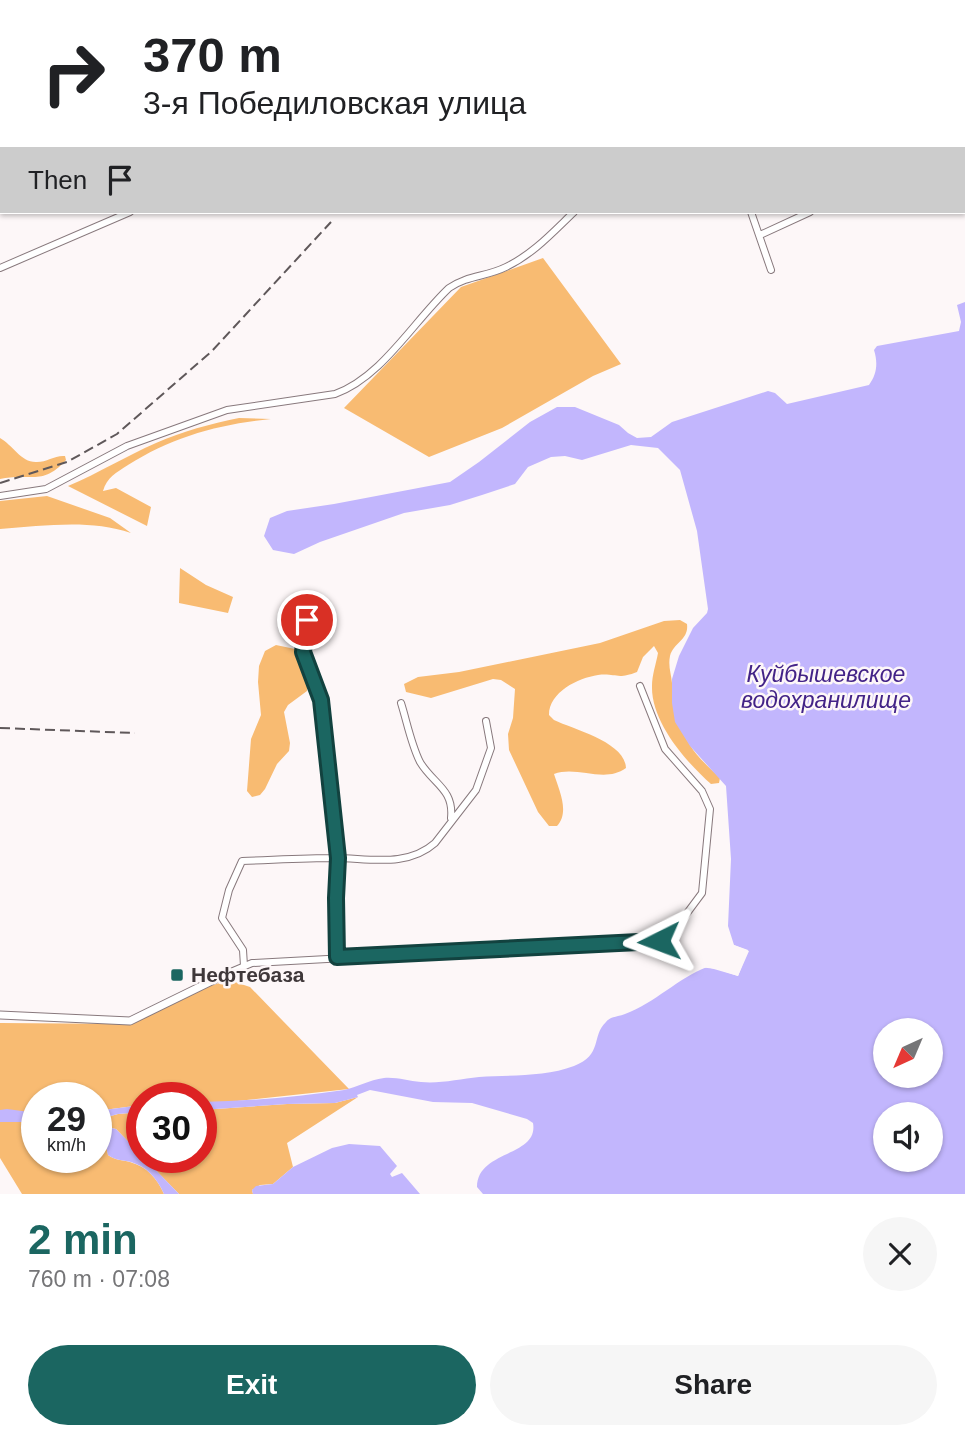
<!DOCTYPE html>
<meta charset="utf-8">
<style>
body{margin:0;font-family:Arial,sans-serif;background:#f6f6f6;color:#202124;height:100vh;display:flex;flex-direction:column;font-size:26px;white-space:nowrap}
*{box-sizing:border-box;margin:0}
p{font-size:23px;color:#757577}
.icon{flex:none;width:38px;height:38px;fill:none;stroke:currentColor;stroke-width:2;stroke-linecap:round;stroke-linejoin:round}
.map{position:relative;height:1194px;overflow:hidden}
.side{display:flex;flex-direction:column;background:#fff;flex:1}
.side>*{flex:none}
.top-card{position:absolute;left:0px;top:0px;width:966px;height:214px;box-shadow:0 2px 5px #0004;background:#fff;color:#202124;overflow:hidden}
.needle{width:46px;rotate:224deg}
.fabs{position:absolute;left:873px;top:1018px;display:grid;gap:14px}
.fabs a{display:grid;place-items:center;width:70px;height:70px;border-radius:50%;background:#fff;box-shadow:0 2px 5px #0004;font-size:35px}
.speed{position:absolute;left:21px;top:1082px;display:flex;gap:14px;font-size:35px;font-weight:700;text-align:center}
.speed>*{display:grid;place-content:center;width:91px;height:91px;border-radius:50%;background:#fff;box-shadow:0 2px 5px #0004;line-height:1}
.speed small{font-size:18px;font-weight:400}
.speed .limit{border:10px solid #d22;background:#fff;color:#111}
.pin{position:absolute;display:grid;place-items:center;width:60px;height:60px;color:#fff;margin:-30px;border:4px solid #fff;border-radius:50%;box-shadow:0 2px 7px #0007}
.me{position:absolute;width:77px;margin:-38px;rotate:267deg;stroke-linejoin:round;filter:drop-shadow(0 0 5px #0008)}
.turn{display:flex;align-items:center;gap:24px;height:147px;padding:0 28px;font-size:32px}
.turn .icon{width:91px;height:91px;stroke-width:2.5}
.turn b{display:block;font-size:49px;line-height:60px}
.then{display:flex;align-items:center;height:66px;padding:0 28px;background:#0003;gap:14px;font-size:26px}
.round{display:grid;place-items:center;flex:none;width:74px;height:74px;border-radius:37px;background:#f6f6f6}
.headline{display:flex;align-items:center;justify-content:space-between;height:119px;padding:0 28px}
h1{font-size:42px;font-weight:700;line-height:52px;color:#1b6661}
.cta{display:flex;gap:14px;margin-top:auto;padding:14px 28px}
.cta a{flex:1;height:80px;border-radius:42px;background:#1b6661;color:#fff;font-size:28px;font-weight:700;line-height:80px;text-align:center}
.cta a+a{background:#f6f6f6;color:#202124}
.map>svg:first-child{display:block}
</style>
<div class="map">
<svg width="965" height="1194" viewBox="0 0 965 1194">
<rect width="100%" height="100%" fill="#fdf7f8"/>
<path fill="#f8bb72" d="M543,258L621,364L593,376L502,428L429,457L344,408L461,287Z
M239,418L271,419C219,424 172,437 128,465C116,473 107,477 103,491L116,488L151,507L147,526L68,486C99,473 126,456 156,443C183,431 210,424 239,418Z
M0,438C13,445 21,463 37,462C47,462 55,455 65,456L66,460C42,487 29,472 0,479Z
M47,496L110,518L131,533C89,519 44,526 0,529V501Z
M180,568L206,585L233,597L228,613L179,603Z
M680,620L687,624C689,640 674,642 670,656C668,666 671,673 672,683C673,704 678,726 690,745C697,757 710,768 720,778L719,783L711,784C686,762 651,722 652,686C652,675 656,664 658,653L654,646L643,657L637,672C617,680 616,673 598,675C578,678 549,692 549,715L554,720C575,730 625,742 626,768C604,784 577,765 554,774C559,790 570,812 557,826H549L538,812L509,750L508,734L513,718L515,689L501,680L493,679L431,698L406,692L404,684L418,677L459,672L600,643L664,621Z
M276,645L295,649L307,675V691L288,705L284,712L290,743L289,751L277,764L265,789L260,795L252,797L247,791L251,739L261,715L258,682L259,666L265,651Z
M229,980L250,987L349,1089L228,1102H201V1097H142V1105L96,1111V1097H37V1113L0,1110V1023L131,1024L207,987Z
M358,1097L287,1143L293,1167L273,1184L260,1185L252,1190L253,1194H179L143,1157H201V1110L287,1104L335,1103Z
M142,1112V1156L116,1129L111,1128L105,1138L108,1155C115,1160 122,1160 130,1162C147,1167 157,1178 164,1194H22L0,1158V1122H37V1157H96V1120L118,1114Z"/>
<path fill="#c2b6fd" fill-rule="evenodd" d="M965,302V1194H483L477,1187C477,1150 539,1157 533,1123L527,1119L472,1103L433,1102L370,1090L357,1095L358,1097L335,1103L287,1104L201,1110V1102C248,1101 298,1097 344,1090C357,1087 369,1080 384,1078C397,1077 408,1081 421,1082C439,1084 460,1079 479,1077C509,1075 545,1077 574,1066C603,1055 591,1036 606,1022C611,1016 618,1017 625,1014C655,1003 678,978 707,967L738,976L748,950L734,945L728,926L731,859L726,786L690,746L675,722L672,703V679L679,656L693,628L707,613L708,609L697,531L680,470L658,448L631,445L582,460L565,456L551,457L528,467L515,484L482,495L450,505L404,513L320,542L294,554L273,550L264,536L270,518L287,511L334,504L450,482L479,462L530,422L557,407H575L619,425L628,433L637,438L651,437L672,422L768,391L775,393L787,404L869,385C877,374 878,363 874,350L877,346L959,331L961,322L957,305ZM886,1031H931V1076H886ZM886,1115H931V1160H886Z
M142,1105V1112L118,1114L96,1120V1111Z
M7,1109L37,1113V1122H0V1110Z
M111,1128L116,1129L179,1194H164C157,1178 147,1167 131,1162C122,1160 115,1160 108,1155C106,1146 102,1135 111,1128Z
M349,1144L380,1146L397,1166L390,1174L392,1177L402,1173L420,1194H253L252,1190L256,1186L273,1184L293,1167L332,1148Z"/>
<path fill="#fdf7f8" d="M729,943L749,951L738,976L717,969L698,967L708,964L736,972L745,952L733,948Z"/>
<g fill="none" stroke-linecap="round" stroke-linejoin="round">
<g stroke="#88797d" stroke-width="8">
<path id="minor" d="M42,0L44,2
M433,0L435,2
M904,0V2
M285,2V0
M372,2L376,0
M603,2L606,0
M655,2L657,0
M831,2L838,0
M964,70H965
M0,117H2
M751,212L771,270
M760,235L810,212
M0,268L130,212
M0,496L46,489L127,446L227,410L335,394C382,377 413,322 449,288C468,275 486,277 506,267C533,254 552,233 574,212
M307,617L303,652L321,700L338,858L336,898L337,957
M401,703C407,722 411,744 420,762C433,784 454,789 451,818
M244,966L243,950L222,918L229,890L242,861C273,860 304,858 335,858C368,858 407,868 435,843L476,790L491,748L486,721
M226,974L252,963L659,941L670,936L702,893L710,809L702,791L665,749L640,686"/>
</g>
<g stroke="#88797d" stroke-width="9">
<path id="tertiary" d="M0,1015L130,1021L226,974"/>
</g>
<use href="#minor" stroke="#fff" stroke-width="6"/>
<use href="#tertiary" stroke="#fff" stroke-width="7"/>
<path stroke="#5f585a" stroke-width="2" stroke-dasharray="10 5" stroke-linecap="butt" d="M0,483L67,462L117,434L212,351L331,222
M0,728L135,733"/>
</g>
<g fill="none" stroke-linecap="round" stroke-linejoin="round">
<g stroke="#12423f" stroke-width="18">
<path id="route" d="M307,620L303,652L321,700L338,858L336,898L337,957L659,941"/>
</g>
<use href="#route" stroke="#1b6661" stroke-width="12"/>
</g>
<rect fill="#1b6661" stroke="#fdf7f8" stroke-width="2.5" x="170" y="968" width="14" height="14" rx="3.5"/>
<g text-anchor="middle" stroke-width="5" stroke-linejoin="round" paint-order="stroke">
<g font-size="21" font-weight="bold" fill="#3f383a" stroke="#fdf7f8" text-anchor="start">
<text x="191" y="982">Нефтебаза</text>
</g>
<g font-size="23" font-style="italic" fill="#432387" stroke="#fdf7f8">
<text x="826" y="682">Куйбышевское<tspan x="826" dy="26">водохранилище</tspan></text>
</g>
</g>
</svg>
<div class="fabs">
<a><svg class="needle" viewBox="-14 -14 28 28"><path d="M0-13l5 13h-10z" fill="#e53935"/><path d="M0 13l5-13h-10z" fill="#757577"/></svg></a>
<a><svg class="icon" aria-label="sound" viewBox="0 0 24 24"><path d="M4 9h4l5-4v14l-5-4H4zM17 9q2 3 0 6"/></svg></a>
</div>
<div class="speed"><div>29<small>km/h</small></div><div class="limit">30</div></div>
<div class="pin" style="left:307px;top:620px;background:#d93025"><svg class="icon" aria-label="arrive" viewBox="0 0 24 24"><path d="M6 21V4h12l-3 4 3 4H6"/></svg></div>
<svg class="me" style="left:659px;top:941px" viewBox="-20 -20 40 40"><path d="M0-17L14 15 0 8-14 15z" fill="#1b6661" stroke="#fff" stroke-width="4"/></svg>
<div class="top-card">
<div class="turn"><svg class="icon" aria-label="right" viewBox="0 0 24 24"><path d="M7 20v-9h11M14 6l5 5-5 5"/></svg><div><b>370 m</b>3-я Победиловская улица</div></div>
<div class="then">Then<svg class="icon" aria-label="arrive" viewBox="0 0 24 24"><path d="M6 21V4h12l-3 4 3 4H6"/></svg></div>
</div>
</div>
<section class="side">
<div class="headline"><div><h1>2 min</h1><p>760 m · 07:08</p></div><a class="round"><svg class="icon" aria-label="close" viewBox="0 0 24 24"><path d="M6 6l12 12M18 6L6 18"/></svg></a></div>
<div class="cta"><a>Exit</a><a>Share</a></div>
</section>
